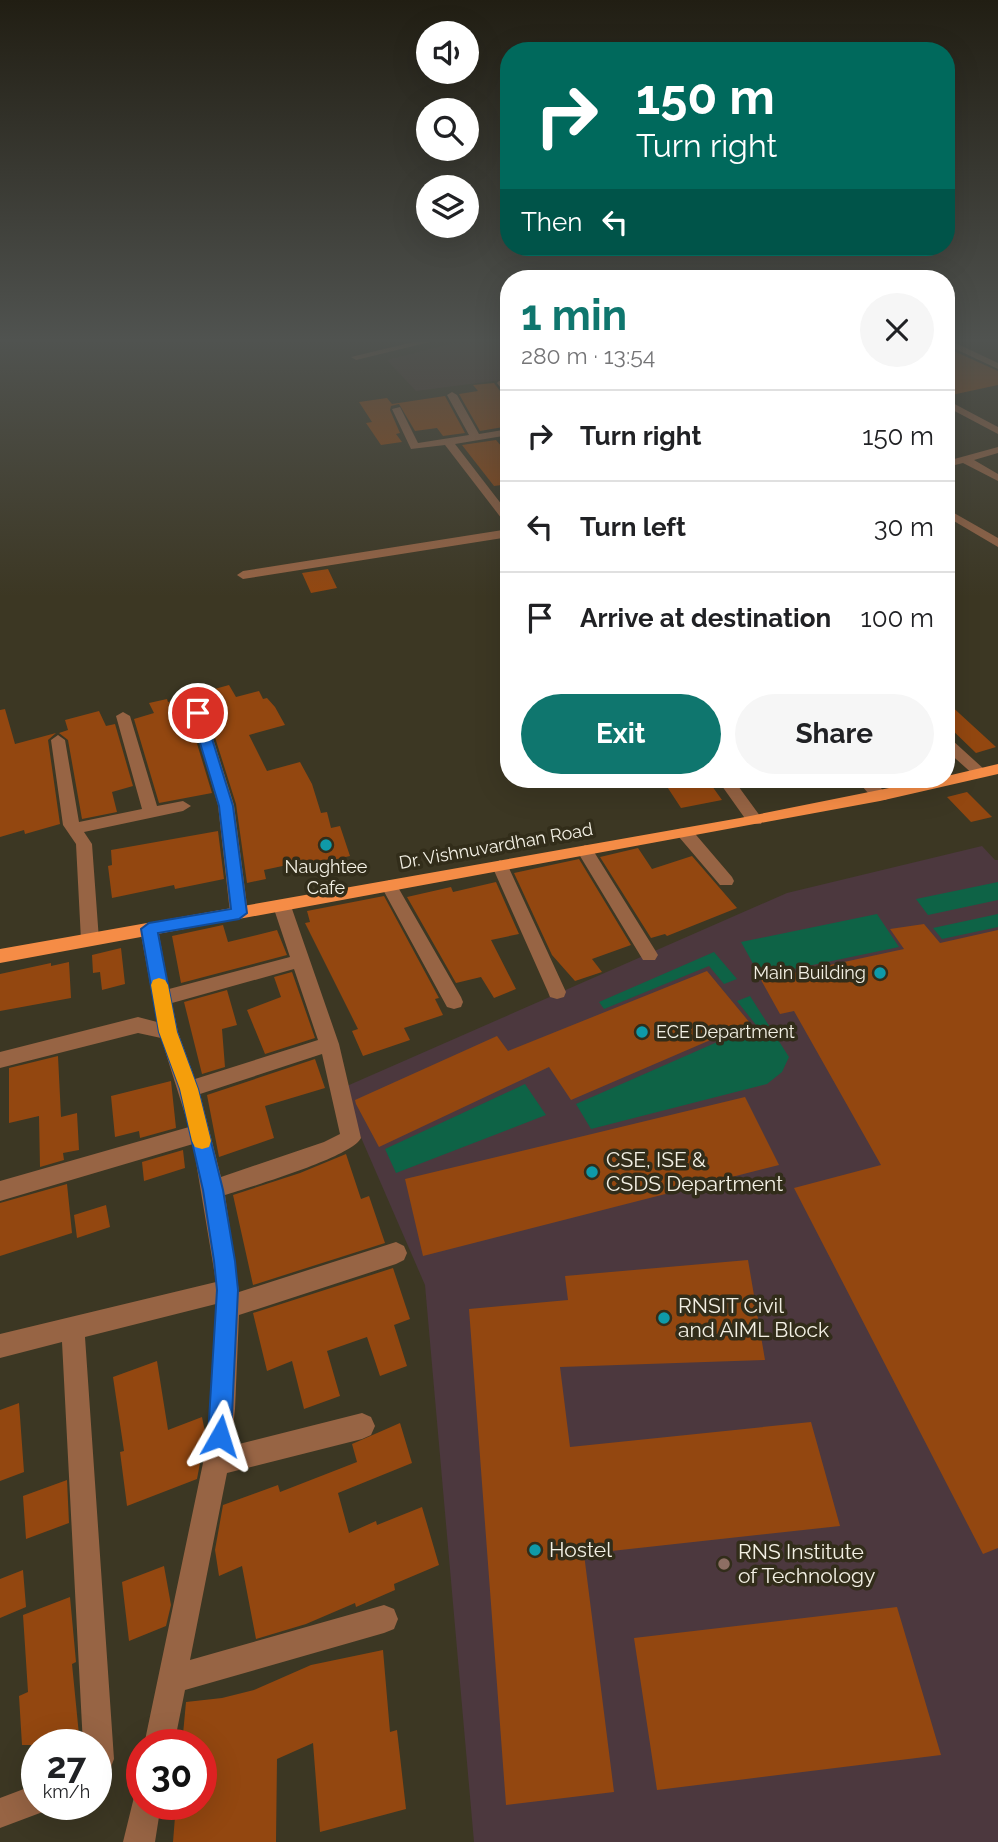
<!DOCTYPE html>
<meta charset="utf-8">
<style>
body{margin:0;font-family:Raleway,sans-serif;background:#f6f6f6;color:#202124;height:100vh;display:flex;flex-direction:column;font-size:26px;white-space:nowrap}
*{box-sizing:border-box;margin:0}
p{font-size:23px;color:#757577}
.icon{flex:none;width:38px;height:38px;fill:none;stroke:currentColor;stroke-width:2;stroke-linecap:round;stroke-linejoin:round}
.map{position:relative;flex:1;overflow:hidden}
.side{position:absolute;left:500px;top:270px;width:455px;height:518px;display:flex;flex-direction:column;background:#fff;border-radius:28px;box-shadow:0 7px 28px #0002}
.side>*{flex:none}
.banner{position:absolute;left:500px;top:42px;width:455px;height:214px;border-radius:28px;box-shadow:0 7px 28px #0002;background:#00695c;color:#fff;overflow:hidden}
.controls{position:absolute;left:416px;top:21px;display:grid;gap:14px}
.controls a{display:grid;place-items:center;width:63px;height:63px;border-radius:50%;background:#fff;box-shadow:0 7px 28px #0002;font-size:35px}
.speed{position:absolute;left:21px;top:1729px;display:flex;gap:14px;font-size:35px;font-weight:700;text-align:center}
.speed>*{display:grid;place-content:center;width:91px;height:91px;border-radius:50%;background:#fff;box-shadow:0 7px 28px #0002;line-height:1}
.speed small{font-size:18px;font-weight:400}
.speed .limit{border:10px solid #d22;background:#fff;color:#111}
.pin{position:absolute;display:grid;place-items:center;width:60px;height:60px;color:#fff;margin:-30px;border:4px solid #fff;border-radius:50%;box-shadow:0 2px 7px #0007}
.me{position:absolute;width:77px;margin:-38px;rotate:6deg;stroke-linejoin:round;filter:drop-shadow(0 0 5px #0008)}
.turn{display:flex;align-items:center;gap:24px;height:147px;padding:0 21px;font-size:32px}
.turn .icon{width:91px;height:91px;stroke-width:2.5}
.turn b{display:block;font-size:49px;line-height:60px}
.then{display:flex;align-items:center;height:66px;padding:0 21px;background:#0003;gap:14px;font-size:26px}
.round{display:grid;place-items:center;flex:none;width:74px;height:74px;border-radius:37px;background:#f6f6f6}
.overview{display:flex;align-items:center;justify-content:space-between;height:119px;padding:0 21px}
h1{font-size:42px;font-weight:700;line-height:52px;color:#0f766e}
.button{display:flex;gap:14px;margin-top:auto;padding:14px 21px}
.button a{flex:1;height:80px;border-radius:42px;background:#0f766e;color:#fff;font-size:28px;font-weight:700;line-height:80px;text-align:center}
.button a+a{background:#f6f6f6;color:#202124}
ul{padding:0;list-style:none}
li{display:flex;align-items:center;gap:21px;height:91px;padding:0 21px;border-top:2px solid #e0e0e0}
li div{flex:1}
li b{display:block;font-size:26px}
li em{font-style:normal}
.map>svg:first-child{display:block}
</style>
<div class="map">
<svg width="998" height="1842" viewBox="0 0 998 1842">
<rect width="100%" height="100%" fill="#3c3723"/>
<path fill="#4c3a31" d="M469,339H509V379L416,391L387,360Z"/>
<path fill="#4c383e" d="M982,846L995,860H998V1842H474L425,1285L340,1089L787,893Z"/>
<path fill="#0e6346" d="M998,882V900L928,915L916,899Z
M877,914L899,947L760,976L741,942Z
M998,914V927L942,939L933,928Z
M714,952L737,979L724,984L709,966L604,1009L599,1002Z
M750,996L789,1057L782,1072L767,1084L591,1129L576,1104L756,1025L737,1001Z
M525,1084L546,1115L396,1173L385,1149Z"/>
<path fill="#934710" d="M947,348L998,371V385L947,396Z
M494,383L509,403V426L480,431L459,394L478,391L473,385Z
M445,396L465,433L443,436L437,428L415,431L399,404L391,406L390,410L400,433L396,434L402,442L381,445L366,423L372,422L359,402L387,398L392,404Z
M496,440L509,455V484L494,486L462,445Z
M328,569L337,588L311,593L302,573Z
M229,685L236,697L259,691L263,699L267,698L275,707L285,725L249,735L267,771L300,762L312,784L321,813L327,812L331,828L340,826L350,856L311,865L310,860L264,870L266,879L247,883L236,804L207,712L199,707L188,714L212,793L159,803L134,719L154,713L149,703L167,699L168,702Z
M948,703L996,747L976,753L947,725Z
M5,709L15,744L56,733L48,740L60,824L25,834L24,830L0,837V710Z
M99,711L106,726L115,724L133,786L112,792L117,812L82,819L68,740L59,733L68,730L65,720Z
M662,779H707L722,800L681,808Z
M967,792L992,817L971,822L947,797Z
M218,831L224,879L175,889L174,885L112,898L108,866L112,865L111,850Z
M638,848L652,869L692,856L737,908L667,936L665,934L651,938L600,857Z
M579,859L631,945L592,959L602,972L575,981L552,955L514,873Z
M496,882L519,934L491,940L516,989L494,998L481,977L456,983L407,897L451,887L453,892Z
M384,896L439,998L435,999L443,1015L404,1028L410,1040L363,1056L352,1031L358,1029L305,923L310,922L307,911Z
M924,924L940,943L998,930V1548L983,1554L794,1188L881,1165L794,1011L780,1014L761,980L904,949L890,929Z
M223,925L228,942L277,930L287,955L181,983L172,936Z
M121,948L125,984L102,990L100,972L93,973L92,955Z
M69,962L71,998L0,1011V974L51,963V966Z
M707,971L750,1023L571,1100L549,1067L379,1147L356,1104L355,1100L497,1036L508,1051Z
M292,972L315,1038L265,1054L247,1010L281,997L274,977Z
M227,990L237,1025L222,1029L225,1067L202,1074L184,1002Z
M58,1056L61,1117L77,1113L79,1150L63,1153L64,1160L40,1167L39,1116L9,1123V1068Z
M315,1059L325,1088L265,1106L274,1138L219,1157L207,1095Z
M171,1081L176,1128L140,1138L139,1131L115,1137L111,1096Z
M745,1097L779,1165L423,1256L405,1179Z
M183,1150L185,1168L144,1181L142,1162Z
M346,1154L361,1199L369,1196L385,1243L253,1285L233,1195L300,1173Z
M67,1184L72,1233L0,1256V1203Z
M106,1205L110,1227L77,1238L74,1215Z
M748,1260L765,1360L560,1367L570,1447L811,1422L840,1526L584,1554L614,1792L506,1805L469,1309L568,1300L565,1276Z
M393,1268L410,1319L394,1325L407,1366L380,1376L367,1337L327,1351L340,1396L304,1409L292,1361L267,1371L253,1313Z
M157,1361L168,1430L202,1417L205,1432L200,1463L197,1479L127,1506L120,1452L124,1451L113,1377Z
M19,1403L24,1472L0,1481V1410Z
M400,1423L412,1463L338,1493L349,1533L376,1521L377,1525L422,1507L439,1565L394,1584L395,1590L356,1607L355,1603L306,1624L256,1639L242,1566L219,1576L215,1550L223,1505L278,1485L280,1492L357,1462L352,1444Z
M67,1480L69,1523L26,1539L23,1496Z
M164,1566L171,1605L166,1626L129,1641L122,1582Z
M23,1570L26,1607L0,1618V1579Z
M70,1597L76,1662L72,1664L80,1745H22L19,1696L28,1692L23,1615Z
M897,1607L941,1755L657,1790L634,1638Z
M383,1650L390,1732L397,1730L406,1809L320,1832L313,1743L277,1759L276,1842H173L176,1804H201V1745H182L186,1702L222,1698L254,1690L311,1665Z"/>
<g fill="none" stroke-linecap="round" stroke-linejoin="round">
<path fill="#976444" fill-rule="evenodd" d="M426,339H442L356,360L351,357Z
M947,339L998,363V369L947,345Z
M499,381H505L509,386V396L506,395L497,383Z
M452,392L457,395L479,434L509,429V435L455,444L509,514V524L505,523L445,445L411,449L392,409L400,407L418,443L469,435L447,395Z
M947,400L998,427V434L947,407Z
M998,447V453L974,460L998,474V481L963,463L947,467V461Z
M947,509L998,538V547L947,517Z
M509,529V537L243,579L237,575L243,571Z
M198,709L205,713L234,805L248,913L245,917H233L230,913L218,805L191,713Z
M123,712L130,716L157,806L183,801L191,806L183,811L84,832L92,844L99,940L96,945H84L81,940L76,844L63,825L51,740L58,735L65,740L79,822L142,809L116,716Z
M947,738L952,740L985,770L988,773L985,776H975L947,751Z
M717,779H733L763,820L761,824H749Z
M856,779H873L888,796L886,800H874Z
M685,828L691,829L732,877L734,881L732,885H720L679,837L677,833L679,829Z
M585,845L591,847L655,950L658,955L655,960H643L577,851Z
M500,860L508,866L566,992L564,997L557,999L550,997L548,992L492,866Z
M389,880L395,882L461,997L463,1002L461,1007L454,1009L447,1007L381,886Z
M282,900L291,906L339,1044L361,1138C352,1157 250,1187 225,1195L239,1292L396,1242L404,1246L407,1253L404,1260L396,1264L239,1315L235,1409L231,1446L362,1413L371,1417L375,1426L371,1435L362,1439L227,1473L190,1660L384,1605L394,1609L398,1619L394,1629L384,1633L185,1690L174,1745H144L203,1463L211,1409L216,1304L85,1337L114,1759L107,1777L96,1781V1745H83L62,1342L0,1358V1334L216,1282L193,1144L0,1201V1181L189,1127L161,1038L138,1033L0,1068V1052L138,1017L157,1022L140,929L143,924H155L158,929L169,989L290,957L273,906ZM294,969L318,1040L195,1079L178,1032L172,1003ZM322,1054L340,1134L324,1142L221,1177L200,1094Z
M37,1784V1804H50L48,1810L0,1828V1798Z
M142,1790V1804H161L155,1842H123L135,1793Z"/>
<path fill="#f58c46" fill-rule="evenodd" d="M998,764V774L880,801L0,963V949L740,818L934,779H947V776Z"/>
</g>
<linearGradient id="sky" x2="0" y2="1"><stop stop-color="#211e13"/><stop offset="0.57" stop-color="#505350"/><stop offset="1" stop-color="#505350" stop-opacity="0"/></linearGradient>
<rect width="998" height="597" fill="url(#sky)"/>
<path fill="#1a73e8" stroke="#114b97" stroke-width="2" d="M198,709L204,713L233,806L247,913L239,919L158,933L177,1032L198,1089L223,1190L235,1261L238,1290L231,1436L228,1444L220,1448L212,1444L208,1436L217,1290L214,1261L203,1190L180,1089L159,1032L141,929L149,923L231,909L219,806L191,713Z"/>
<path fill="#f59e0b" d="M159,978L165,980L168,985L177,1032L198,1089L211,1141L209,1147L202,1149L195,1147L192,1141L180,1089L159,1032L151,985L153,980Z"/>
<g fill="#0f9aa8" stroke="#322d1a" stroke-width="2.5">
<circle cx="326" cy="845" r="7"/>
<circle cx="880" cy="973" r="7"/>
<circle cx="642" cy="1032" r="7"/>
<circle cx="592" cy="1172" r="7"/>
<circle cx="664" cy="1318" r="7"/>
<circle cx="535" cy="1550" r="7"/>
</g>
<circle fill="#8d6e63" stroke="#322d1a" stroke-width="2.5" cx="724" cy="1564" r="7"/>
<g text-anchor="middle" stroke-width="7" stroke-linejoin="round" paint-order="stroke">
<g font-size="18" fill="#f3f0e4" stroke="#322d1a">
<text transform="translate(496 846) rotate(-10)" y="6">Dr. Vishnuvardhan Road</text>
</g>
<g font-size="18" fill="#f3f0e4" stroke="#322d1a">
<text x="326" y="873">Naughtee<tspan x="326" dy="21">Cafe</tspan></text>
<text x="866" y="979" text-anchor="end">Main Building</text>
<text x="656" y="1038" text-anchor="start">ECE Department</text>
</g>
<g font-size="21" fill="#f3f0e4" stroke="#322d1a" text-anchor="start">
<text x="606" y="1167">CSE, ISE &amp;<tspan x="606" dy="24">CSDS Department</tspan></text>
<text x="678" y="1313">RNSIT Civil<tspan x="678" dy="24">and AIML Block</tspan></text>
<text x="549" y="1557">Hostel</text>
<text x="738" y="1559">RNS Institute<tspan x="738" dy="24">of Technology</tspan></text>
</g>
</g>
</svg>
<div class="controls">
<a><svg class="icon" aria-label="sound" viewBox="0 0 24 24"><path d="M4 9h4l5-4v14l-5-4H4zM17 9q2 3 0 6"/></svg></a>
<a><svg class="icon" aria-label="search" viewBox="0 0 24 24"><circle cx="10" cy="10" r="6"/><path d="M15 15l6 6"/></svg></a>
<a><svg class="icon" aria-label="layers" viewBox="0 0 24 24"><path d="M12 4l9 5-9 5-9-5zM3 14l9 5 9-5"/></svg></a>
</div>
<div class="speed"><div>27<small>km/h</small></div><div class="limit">30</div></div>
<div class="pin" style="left:198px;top:713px;background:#d93025"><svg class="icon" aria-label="arrive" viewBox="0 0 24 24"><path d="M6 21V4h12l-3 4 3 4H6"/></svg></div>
<svg class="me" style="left:220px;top:1436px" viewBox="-20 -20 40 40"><path d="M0-17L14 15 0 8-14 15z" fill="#1a73e8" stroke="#fff" stroke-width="4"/></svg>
<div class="banner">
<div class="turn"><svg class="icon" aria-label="right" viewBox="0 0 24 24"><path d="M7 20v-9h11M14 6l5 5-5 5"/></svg><div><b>150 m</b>Turn right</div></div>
<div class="then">Then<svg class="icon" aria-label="left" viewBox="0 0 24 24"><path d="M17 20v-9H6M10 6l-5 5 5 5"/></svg></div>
</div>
<section class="side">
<div class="overview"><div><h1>1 min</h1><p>280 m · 13:54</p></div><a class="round"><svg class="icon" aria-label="close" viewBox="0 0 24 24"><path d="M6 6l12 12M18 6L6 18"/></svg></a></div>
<ul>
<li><svg class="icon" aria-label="right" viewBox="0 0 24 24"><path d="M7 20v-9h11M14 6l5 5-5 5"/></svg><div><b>Turn right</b></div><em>150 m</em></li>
<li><svg class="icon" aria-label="left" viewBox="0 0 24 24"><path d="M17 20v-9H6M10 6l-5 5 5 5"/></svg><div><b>Turn left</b></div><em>30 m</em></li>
<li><svg class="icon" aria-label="arrive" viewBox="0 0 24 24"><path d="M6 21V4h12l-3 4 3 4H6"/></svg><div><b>Arrive at destination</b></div><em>100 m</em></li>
</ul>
<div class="button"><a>Exit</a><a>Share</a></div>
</section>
</div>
